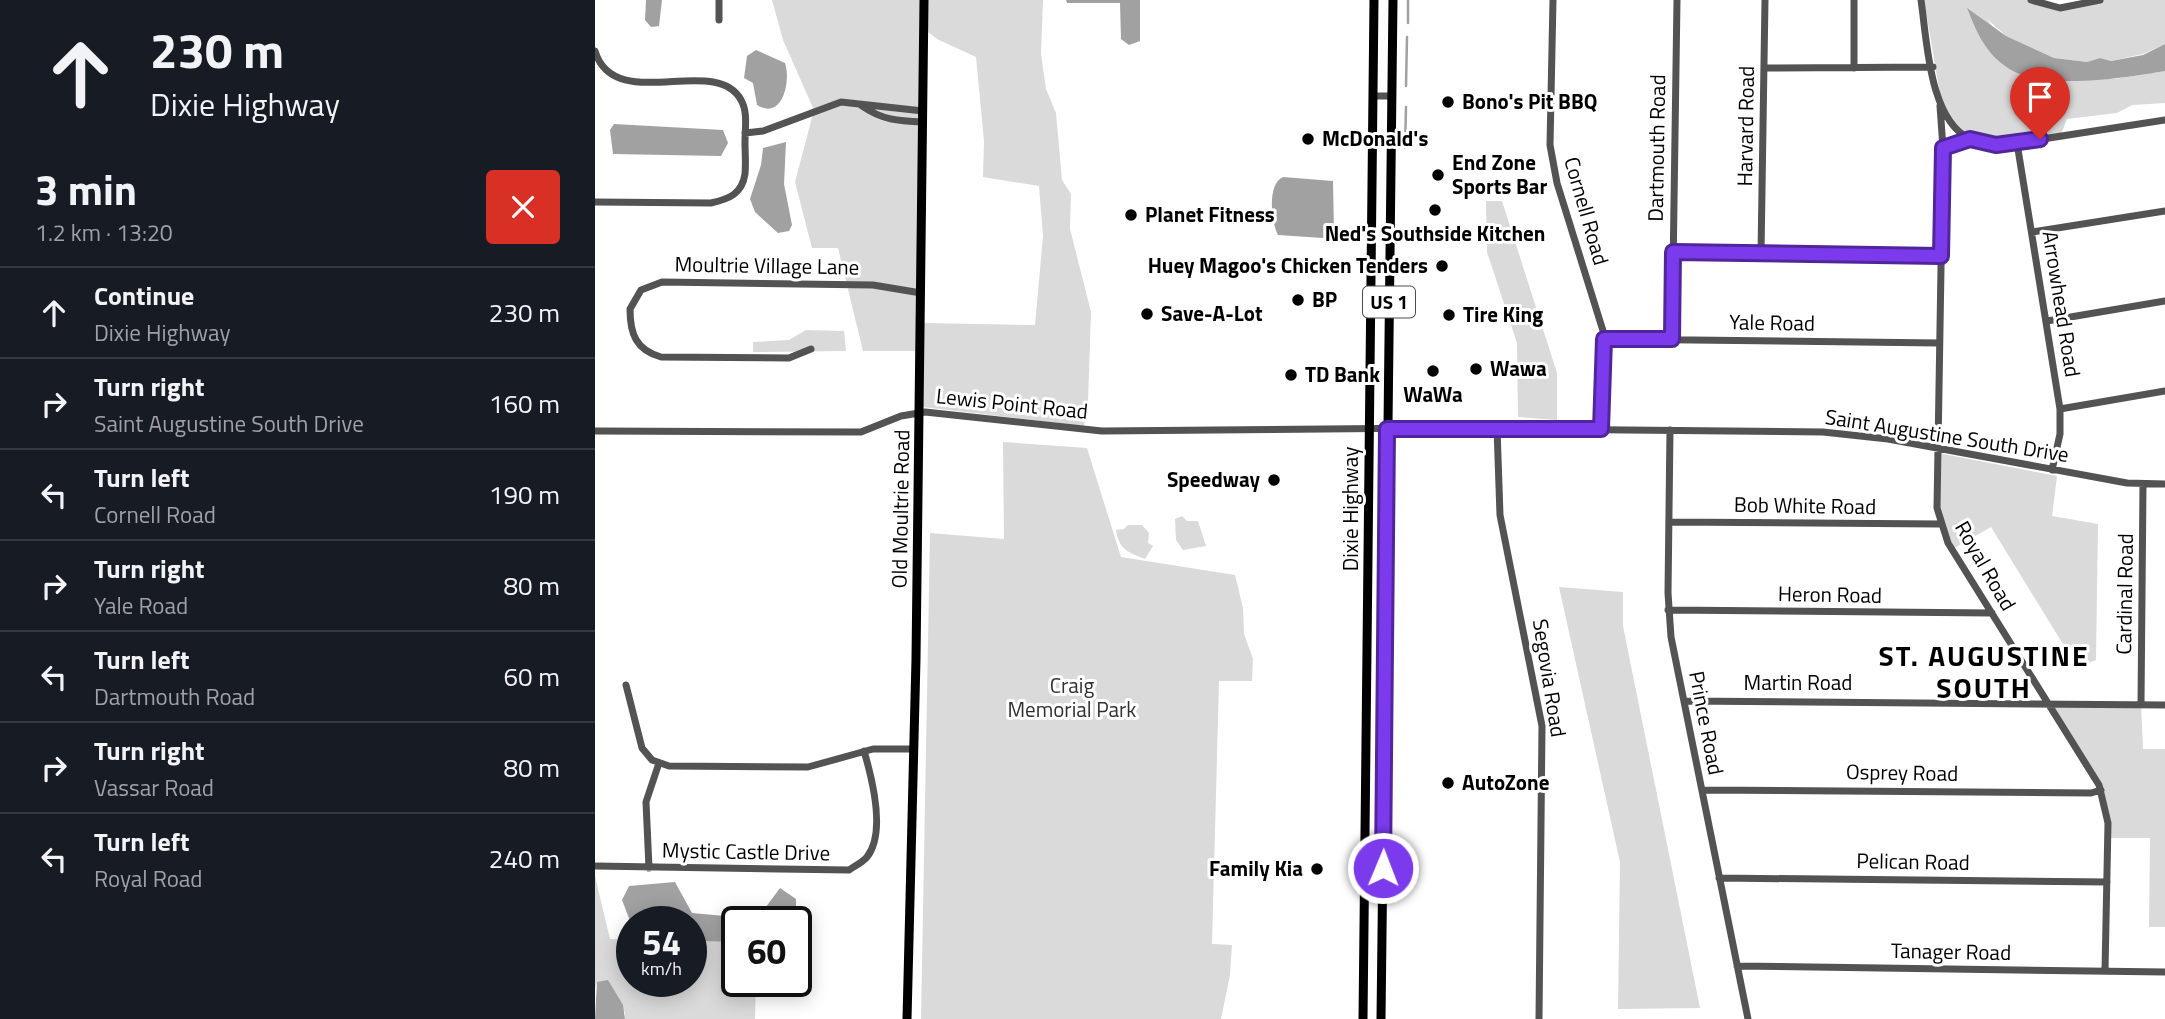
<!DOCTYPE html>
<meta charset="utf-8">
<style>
body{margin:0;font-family:"Titillium Web",sans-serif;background:#242831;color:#f1f3f6;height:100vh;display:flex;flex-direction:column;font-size:26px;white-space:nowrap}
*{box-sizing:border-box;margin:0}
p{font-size:23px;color:#9ea1a6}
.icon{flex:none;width:38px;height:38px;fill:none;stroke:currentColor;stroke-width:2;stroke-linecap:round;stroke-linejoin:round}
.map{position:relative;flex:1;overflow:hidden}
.drawer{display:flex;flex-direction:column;background:#171b24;width:595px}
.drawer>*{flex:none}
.guide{background:#171b24;color:#f1f3f6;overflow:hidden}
.speed{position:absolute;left:21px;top:906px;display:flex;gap:14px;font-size:35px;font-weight:700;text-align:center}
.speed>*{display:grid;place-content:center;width:91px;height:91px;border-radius:50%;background:#171b24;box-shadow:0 4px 18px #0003;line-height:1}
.speed small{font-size:18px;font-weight:400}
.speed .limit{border:4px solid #111;border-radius:10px;background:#fff;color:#111}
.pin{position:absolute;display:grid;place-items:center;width:60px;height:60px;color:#fff;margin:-72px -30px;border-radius:50% 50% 50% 0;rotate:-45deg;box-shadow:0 0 7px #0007}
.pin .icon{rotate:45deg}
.me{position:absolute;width:77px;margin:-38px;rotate:1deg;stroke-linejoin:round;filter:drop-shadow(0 0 5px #0008)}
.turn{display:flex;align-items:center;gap:24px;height:147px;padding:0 35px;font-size:32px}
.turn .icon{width:91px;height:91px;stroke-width:2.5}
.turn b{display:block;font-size:49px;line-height:60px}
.round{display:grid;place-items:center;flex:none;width:74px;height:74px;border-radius:7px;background:#242831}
.overview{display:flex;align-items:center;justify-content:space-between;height:119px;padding:0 35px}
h1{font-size:42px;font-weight:700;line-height:52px}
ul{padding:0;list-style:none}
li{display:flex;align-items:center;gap:21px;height:91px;padding:0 35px;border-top:2px solid #363941}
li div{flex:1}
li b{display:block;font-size:26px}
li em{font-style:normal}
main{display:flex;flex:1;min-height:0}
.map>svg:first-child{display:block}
</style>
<main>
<section class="drawer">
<div class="guide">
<div class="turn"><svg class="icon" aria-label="ahead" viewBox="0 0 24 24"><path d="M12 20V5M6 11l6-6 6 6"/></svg><div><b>230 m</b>Dixie Highway</div></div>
</div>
<div class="overview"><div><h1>3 min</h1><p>1.2 km · 13:20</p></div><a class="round" style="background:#d93025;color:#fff"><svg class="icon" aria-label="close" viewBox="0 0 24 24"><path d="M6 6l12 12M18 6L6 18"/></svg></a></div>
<ul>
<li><svg class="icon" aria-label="ahead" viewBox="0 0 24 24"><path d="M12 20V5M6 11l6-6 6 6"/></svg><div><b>Continue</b><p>Dixie Highway</p></div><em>230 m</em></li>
<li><svg class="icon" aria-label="right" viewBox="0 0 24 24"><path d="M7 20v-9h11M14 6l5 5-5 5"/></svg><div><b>Turn right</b><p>Saint Augustine South Drive</p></div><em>160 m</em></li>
<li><svg class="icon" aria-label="left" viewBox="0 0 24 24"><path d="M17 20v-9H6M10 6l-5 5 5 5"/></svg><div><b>Turn left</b><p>Cornell Road</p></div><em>190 m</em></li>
<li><svg class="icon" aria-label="right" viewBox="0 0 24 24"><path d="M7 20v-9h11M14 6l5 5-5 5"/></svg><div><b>Turn right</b><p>Yale Road</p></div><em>80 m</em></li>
<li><svg class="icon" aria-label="left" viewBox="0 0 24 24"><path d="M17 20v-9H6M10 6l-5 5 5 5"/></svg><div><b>Turn left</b><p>Dartmouth Road</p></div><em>60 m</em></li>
<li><svg class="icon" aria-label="right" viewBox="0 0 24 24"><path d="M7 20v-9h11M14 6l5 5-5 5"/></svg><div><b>Turn right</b><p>Vassar Road</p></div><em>80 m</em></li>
<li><svg class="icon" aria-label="left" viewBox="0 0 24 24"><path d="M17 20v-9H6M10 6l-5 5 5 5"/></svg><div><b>Turn left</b><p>Royal Road</p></div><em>240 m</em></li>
</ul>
</section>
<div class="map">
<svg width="1570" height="1019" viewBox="0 0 1570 1019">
<rect width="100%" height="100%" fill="#fff"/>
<path fill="#dadada" d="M177,0H325L321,351H268L243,248H217L200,182L219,110L188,40Z
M333,0H448L446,54L451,89L461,113L467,180L476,194L475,229L496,312L493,401L489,426L328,407L329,323L440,325L448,236L444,186L388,177L389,141L381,57L342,39L333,32Z
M1329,0H1442L1458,9L1507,0H1570V44L1548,54L1516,61L1505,58L1492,62L1459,58L1411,36L1392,19L1436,78L1519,79L1570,71V103L1537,105L1522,113L1472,119L1465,137L1437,142L1377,140L1349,118Z
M891,201H907L962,373V420L923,417L922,343L892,252Z
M211,330L249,331L251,351L158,352V342L194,340Z
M408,442L492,448L526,557L640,575L648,608L649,634L658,659L657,681H624L617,944L637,945L635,975L626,1019H326L335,533L409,539Z
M1343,453L1462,476L1457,516L1503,524L1501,660L1482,667L1396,527L1356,550L1344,523Z
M587,516L592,521H603L611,546L588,550L581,540L580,519Z
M533,525H547L554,533L553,543L558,546L550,559C532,552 524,549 521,530L529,529Z
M964,587L1028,592V626L1105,1008L1023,1009L1025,862Z
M1546,703L1548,749H1570V927H1554L1555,838H1514L1506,792L1453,705Z
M0,876L15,939L37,940V982H96V941L142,942V982H161L160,1019H30V1012L2,982L0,989Z"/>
<path fill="#a1a1a1" d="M51,0H67L64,26L56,27L50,20Z
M471,0H545V41L534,45L526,39L525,3H472Z
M1372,8L1411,36L1459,58L1492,62L1505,58L1516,61L1548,55L1570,44V71C1529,78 1444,92 1410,66C1389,51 1381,30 1372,8Z
M161,50L190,63C196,80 188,121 162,105L158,83L149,78L152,56Z
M19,124L128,130L133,143L126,156L18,154L15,130Z
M191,142L189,184L197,225L194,231L183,233L160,212L155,199L166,165L168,148Z
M688,177L738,181L739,234L728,238L683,235C676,221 672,184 688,177Z
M80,882L97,913L162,919L185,888L201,899V922H142V942L96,941V922H37V926L27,900L34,886Z
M13,980L28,1005L30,1019H0L2,982Z"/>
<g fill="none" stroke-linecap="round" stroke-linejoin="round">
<path stroke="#a1a1a1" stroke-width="2.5" d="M813,23V0
M811,86L812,37
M810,148L811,107"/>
<path stroke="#535353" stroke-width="7" d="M124,0V20
M958,0L955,145L962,183L1009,334L1006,429
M1326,0C1332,40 1334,120 1375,139
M1436,0L1465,8L1505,0
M0,51C19,115 121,53 146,100C153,112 150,128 150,142C150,152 151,164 150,174C147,194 134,199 116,203L0,202
M1169,68L1338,67
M1259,68V0
M778,96H797
M267,106C287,120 303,121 328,122
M1345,106L1348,148L1342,508L1353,543L1504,785L1513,823L1510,971
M150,133L168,131L246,102L328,111
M1422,143L1465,409V434L1457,470
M1348,148L1375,139L1401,145L1415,144L1570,120
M1437,232L1570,211
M1078,252L1346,256
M1166,253L1170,0
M1452,321L1570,301
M1009,339L1344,343
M1077,339L1082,0
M216,349L194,358L66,357C41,350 35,334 35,309L46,290L67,282L278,285L326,293
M1465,409L1570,391
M902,428L905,515L947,726L944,1019
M1075,430L1073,593L1076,637L1153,1019
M0,431L266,432L306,416L330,412L507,431L837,428L1228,432L1293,439L1532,483L1570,484
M1075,522L1345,524
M1073,610L1397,613
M31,685L47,748L57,760L74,766L213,767L278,749H319
M1089,701L1570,705
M1546,704L1548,484
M1107,790L1496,793L1506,790
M0,866L254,870C260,866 268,862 272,857C291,833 277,778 269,751
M54,868L51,802L64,763
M1124,878L1512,882
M1142,966L1570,972"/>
<path stroke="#000" stroke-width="9" d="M312,1019L321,659L329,0
M768,1019L779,0
M786,1019L798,0"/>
</g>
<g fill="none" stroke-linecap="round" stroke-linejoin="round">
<g stroke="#51269a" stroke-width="18">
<path id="route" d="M788,868L792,429H1006L1009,339H1077L1078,252L1346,256L1348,148L1375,139L1401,145L1445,139"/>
</g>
<use href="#route" stroke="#7c3aed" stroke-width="12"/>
</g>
<g fill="#000" stroke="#fff" stroke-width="2.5">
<circle cx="853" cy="102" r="7"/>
<circle cx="713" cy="139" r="7"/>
<circle cx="843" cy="175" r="7"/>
<circle cx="840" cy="210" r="7"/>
<circle cx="536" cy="215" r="7"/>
<circle cx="847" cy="266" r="7"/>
<circle cx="703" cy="300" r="7"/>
<circle cx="552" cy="314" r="7"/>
<circle cx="854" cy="315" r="7"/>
<circle cx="881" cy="369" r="7"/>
<circle cx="838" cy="371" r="7"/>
<circle cx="696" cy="375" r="7"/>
<circle cx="679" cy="480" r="7"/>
<circle cx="853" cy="783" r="7"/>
<circle cx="722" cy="869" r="7"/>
</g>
<g text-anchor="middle" stroke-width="6" stroke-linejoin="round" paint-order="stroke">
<rect fill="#fff" stroke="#4c4c4c" stroke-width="2" x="768" y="286.5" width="52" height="31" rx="5"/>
<g font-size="19" font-weight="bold" fill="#000">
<text x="794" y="309">US 1</text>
</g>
<g font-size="21" font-weight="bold" fill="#000" stroke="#fff" text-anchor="start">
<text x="867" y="109">Bono's Pit BBQ</text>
<text x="727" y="146">McDonald's</text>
<text x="857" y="170">End Zone<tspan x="857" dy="24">Sports Bar</tspan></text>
<text x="550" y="222">Planet Fitness</text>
<text x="840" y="241" text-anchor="middle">Ned's Southside Kitchen</text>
<text x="833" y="273" text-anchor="end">Huey Magoo's Chicken Tenders</text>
<text x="717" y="307">BP</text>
<text x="566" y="321">Save-A-Lot</text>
<text x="868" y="322">Tire King</text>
<text x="895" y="376">Wawa</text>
<text x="710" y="382">TD Bank</text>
<text x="838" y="402" text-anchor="middle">WaWa</text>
<text x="665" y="487" text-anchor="end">Speedway</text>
<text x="867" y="790">AutoZone</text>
<text x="708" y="876" text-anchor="end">Family Kia</text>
</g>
<g font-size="21" fill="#000" stroke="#fff">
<text transform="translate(1151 126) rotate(-89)" y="7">Harvard Road</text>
<text transform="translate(1062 148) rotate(-89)" y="7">Dartmouth Road</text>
<text transform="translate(991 211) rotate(74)" y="7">Cornell Road</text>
<text transform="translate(172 266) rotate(1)" y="7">Moultrie Village Lane</text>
<text transform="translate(1466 304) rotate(81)" y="7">Arrowhead Road</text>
<text transform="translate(1177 323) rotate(1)" y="7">Yale Road</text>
<text transform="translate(417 404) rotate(6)" y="7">Lewis Point Road</text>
<text transform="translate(1352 436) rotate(9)" y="7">Saint Augustine South Drive</text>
<text transform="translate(1210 506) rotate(1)" y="7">Bob White Road</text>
<text transform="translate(306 509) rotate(-89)" y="7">Old Moultrie Road</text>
<text transform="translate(756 509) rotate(-90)" y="7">Dixie Highway</text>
<text transform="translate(1390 566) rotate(60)" y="7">Royal Road</text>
<text transform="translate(1530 594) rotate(-89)" y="7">Cardinal Road</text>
<text transform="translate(1235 595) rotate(1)" y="7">Heron Road</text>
<text transform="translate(954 678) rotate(81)" y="7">Segovia Road</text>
<text x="1203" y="690">Martin Road</text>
<text transform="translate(1111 723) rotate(79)" y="7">Prince Road</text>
<text transform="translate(1307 773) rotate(1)" y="7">Osprey Road</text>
<text transform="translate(151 852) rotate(1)" y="7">Mystic Castle Drive</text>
<text transform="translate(1318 862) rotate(1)" y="7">Pelican Road</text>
<text transform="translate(1356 952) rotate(1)" y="7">Tanager Road</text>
</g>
<g font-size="21" fill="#313131" stroke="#fff">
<text x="477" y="693">Craig<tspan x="477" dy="24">Memorial Park</tspan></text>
</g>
<g font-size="28" font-weight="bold" letter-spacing="2" fill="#000" stroke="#fff">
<text x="1389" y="666">ST. AUGUSTINE<tspan x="1389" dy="32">SOUTH</tspan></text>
</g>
</g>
</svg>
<div class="speed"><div>54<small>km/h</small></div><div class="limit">60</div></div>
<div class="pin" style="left:1445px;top:139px;background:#d93025"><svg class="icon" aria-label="arrive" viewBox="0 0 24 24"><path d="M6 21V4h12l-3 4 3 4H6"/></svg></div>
<svg class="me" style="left:788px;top:868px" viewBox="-20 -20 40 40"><circle r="17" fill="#7c3aed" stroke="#fff" stroke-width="3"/><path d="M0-11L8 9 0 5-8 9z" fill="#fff"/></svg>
</div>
</main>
